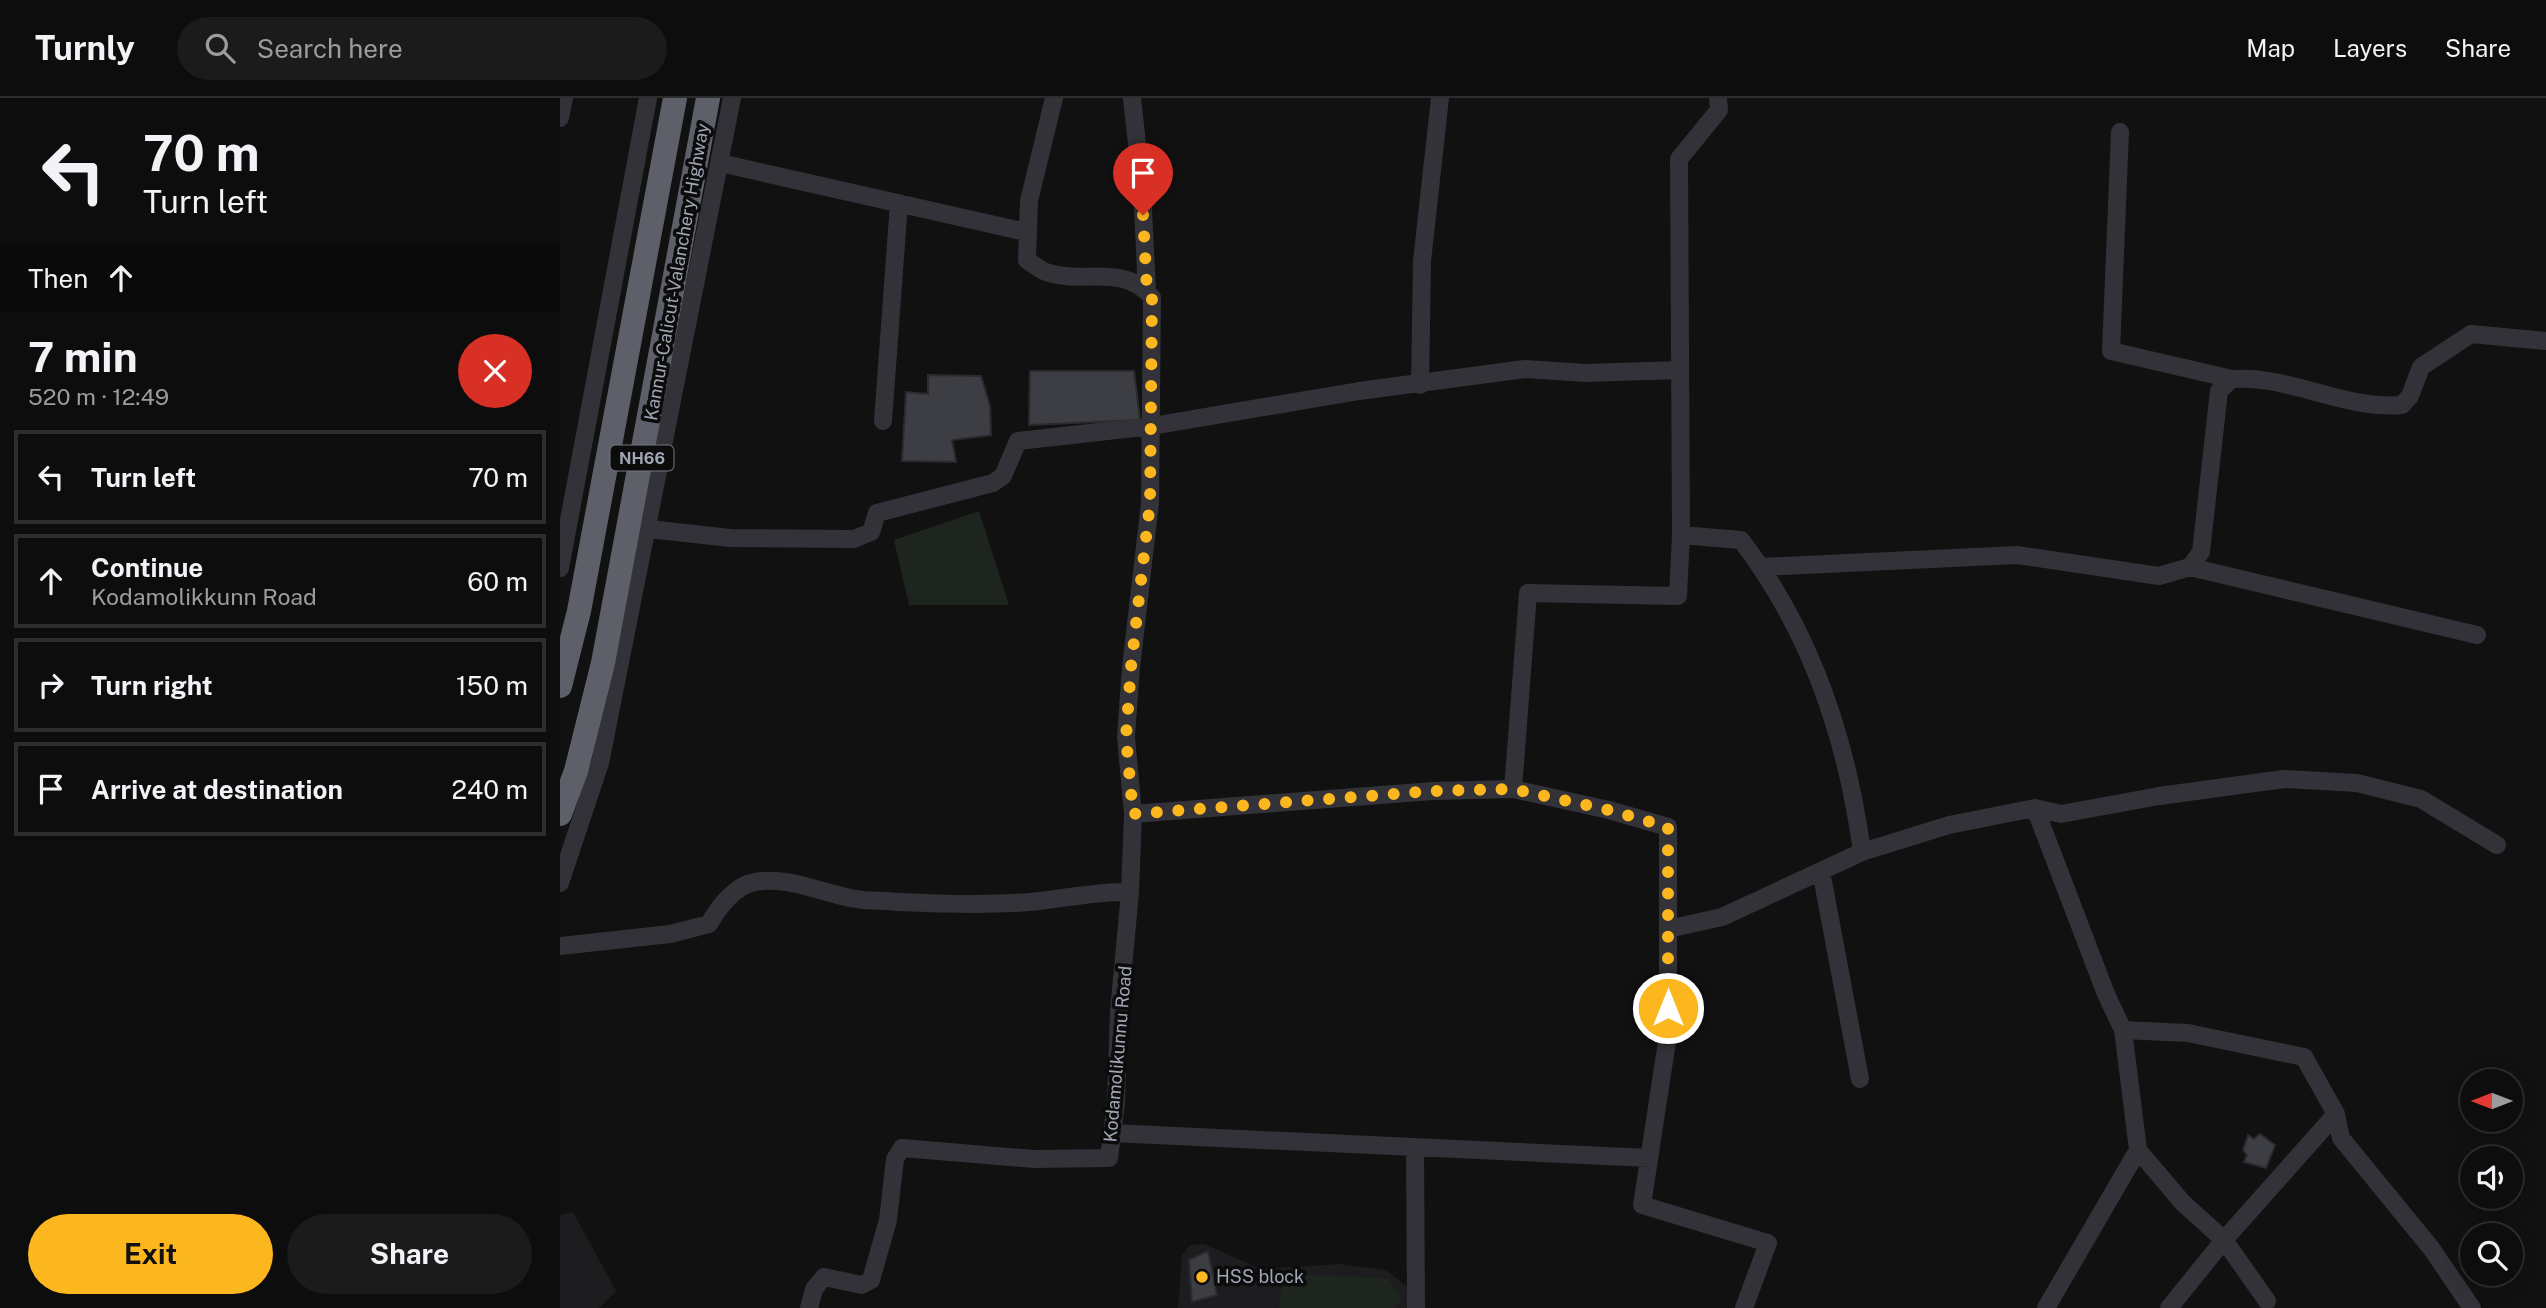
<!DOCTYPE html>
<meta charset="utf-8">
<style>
body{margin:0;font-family:"Public Sans",sans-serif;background:#1b1b1c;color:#f1f3f6;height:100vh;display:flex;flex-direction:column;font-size:26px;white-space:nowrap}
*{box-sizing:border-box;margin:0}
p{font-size:23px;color:#9a9c9e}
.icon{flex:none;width:38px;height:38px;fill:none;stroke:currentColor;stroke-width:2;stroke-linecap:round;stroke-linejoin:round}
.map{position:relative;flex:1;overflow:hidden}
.sheet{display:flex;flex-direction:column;background:#0d0d0e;width:560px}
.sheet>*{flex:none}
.banner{background:#0d0d0e;color:#f1f3f6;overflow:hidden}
.needle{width:46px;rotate:270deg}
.tools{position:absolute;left:1900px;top:971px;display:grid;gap:14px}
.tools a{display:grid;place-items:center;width:63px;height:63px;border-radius:50%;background:#0d0d0e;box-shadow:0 4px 18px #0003,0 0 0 2px #2d2d2e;font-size:35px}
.pin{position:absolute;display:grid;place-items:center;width:60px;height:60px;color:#fff;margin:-72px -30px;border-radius:50% 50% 50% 0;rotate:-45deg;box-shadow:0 0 7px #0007}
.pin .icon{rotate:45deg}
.me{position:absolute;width:77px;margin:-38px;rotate:0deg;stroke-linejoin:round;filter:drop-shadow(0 0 5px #0008)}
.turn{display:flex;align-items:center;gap:24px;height:147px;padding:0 28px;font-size:32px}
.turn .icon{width:91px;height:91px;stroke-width:2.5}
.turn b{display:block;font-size:49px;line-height:60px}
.then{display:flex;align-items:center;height:66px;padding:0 28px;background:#0003;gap:14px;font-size:26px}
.round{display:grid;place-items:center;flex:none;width:74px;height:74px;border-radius:37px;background:#1b1b1c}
.summary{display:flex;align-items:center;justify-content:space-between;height:119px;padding:0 28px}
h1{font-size:42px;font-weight:700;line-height:52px}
.button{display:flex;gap:14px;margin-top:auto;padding:14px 28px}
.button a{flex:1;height:80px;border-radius:42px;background:#fcb71f;color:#111;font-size:28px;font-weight:700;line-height:80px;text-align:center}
.button a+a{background:#1b1b1c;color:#f1f3f6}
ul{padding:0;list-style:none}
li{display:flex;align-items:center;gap:21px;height:94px;margin:0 14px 10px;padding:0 14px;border:4px solid #2d2d2e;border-radius:0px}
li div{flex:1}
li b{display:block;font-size:26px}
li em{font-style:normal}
header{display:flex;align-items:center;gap:42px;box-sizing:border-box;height:98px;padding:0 35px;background:#0d0d0e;border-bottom:2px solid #2d2d2e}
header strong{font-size:33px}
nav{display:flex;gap:38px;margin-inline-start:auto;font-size:24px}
.search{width:490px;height:63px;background:#1b1b1c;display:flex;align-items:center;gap:18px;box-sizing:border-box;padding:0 24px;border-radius:38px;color:#9a9c9e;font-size:26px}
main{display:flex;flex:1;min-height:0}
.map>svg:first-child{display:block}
</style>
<header>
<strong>Turnly</strong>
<div class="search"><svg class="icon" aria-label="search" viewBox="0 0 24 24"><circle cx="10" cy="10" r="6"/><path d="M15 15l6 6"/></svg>Search here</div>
<nav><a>Map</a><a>Layers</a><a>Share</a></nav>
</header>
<main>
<section class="sheet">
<div class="banner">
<div class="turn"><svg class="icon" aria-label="left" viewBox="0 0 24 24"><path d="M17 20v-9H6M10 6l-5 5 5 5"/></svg><div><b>70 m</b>Turn left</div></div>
<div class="then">Then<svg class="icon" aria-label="ahead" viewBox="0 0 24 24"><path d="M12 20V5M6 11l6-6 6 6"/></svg></div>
</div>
<div class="summary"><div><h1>7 min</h1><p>520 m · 12:49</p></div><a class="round" style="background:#d93025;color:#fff"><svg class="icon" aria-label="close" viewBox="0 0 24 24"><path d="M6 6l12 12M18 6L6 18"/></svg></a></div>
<ul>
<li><svg class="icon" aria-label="left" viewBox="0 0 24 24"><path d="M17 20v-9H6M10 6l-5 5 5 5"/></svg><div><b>Turn left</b></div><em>70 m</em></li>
<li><svg class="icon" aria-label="ahead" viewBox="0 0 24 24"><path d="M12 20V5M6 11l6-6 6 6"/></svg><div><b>Continue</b><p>Kodamolikkunn Road</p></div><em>60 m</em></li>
<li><svg class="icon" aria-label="right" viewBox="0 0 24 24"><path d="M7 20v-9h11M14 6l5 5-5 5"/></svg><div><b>Turn right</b></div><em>150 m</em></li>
<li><svg class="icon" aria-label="arrive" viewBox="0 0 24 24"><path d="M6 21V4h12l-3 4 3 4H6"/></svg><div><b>Arrive at destination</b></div><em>240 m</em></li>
</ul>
<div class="button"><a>Exit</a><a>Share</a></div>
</section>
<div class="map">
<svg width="1986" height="1210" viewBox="0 0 1986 1210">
<rect width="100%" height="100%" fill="#111112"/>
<path fill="#1d1d1f" d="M13,1114L56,1193L39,1210H0V1117Z
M644,1146L701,1171L779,1166L826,1172L853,1193L864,1210H618L622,1157L630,1147Z"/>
<path fill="#1d251e" d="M419,413L449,507H349L334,442Z
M749,1177L828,1180L842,1202L834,1210H719L721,1191L729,1180Z"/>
<path fill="#3d3e43" stroke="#2b2b2f" stroke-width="2" d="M470,273H574L580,322L469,327Z
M368,277L421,278L430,308L431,337L392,342L396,364L342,363L346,294L368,296Z
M1700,1036L1715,1047L1706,1070L1684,1064L1687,1057L1683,1052L1688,1037L1694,1041Z
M648,1153L657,1197L632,1204L629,1162Z"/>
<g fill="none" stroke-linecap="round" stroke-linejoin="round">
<path stroke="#323238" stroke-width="18" d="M494,0L469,103L467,162C473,166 480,172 486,174C524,187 563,165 592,199L590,405L571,569L566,639L573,716
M572,0L582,91L587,193
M0,20L4,0
M1560,34L1551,253L1672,281
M169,67L466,134
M860,287L862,163L880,0
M323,323L339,105
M89,431L170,440L294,441L311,434L317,415L433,385L443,378L458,343L592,328L799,293L965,271L1026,275L1119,272
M1121,437L1119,61L1159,12L1158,0
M1201,469L1457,457L1599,478L1630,469L1641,454L1659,293L1672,281C1730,277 1784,312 1842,307L1850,298L1861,269L1911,236L1986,243
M1630,469L1917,537
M0,470L88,0
M953,691L1049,712L1108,729V937L1082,1107L1208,1145L1184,1210
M1261,773L1300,981
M0,785L40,665L172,0
M570,794L573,716L873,693L953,691L968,495L1118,498L1121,437L1181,442C1251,533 1287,642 1302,754L1389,727L1475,710
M1108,831L1162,819L1302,754
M0,848L110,836L149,826C158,810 175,787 195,784C233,777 267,799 304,802C358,805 416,808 470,804C504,801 535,793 570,794L559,913L556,1005L549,1060L474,1061L342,1050L335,1061L328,1122L311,1182L302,1187L264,1179L254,1191L249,1210
M1563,932L1628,935L1744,959L1776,1016L1781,1040L1871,1150L1912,1210
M552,1035L1089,1060
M855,1049L856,1210
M1707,1203L1664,1142L1623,1105L1578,1052L1563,932L1546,896L1475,710L1501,716L1599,698L1724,681L1797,685L1861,701L1937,747
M1486,1210L1578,1052
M1609,1210L1664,1142L1776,1016"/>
<path stroke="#5d6069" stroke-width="24" d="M0,588L19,513L115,0
M0,716L16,673L43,565L148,0"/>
</g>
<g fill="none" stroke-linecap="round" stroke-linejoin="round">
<path stroke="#fcb71f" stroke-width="12" stroke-dasharray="0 21.6" d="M583,117L587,193L592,199L590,405L571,569L566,639L573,716L873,693L953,691L1049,712L1108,729V910"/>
</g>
<circle fill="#fcb71f" stroke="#0c0c0d" stroke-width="2.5" cx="642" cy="1179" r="7"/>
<g text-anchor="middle" stroke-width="7" stroke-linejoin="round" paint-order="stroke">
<rect fill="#0c0c0d" stroke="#747882" stroke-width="2" x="50.5" y="347.5" width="63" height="25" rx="5"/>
<g font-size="16" font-weight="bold" fill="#a1a6b4">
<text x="82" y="366">NH66</text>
</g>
<g font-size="18" fill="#a1a6b4" stroke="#0c0c0d">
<text transform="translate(117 174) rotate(-80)" y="6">Kannur-Calicut-Valanchery Highway</text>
<text transform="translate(558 956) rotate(-85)" y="6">Kodamolikunnu Road</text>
</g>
<g font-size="18" fill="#a1a6b4" stroke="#0c0c0d" text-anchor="start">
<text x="656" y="1185">HSS block</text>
</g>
</g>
</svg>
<div class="tools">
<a><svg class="needle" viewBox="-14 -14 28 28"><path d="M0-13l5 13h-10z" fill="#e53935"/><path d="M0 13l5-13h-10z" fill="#9a9c9e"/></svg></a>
<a><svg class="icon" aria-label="sound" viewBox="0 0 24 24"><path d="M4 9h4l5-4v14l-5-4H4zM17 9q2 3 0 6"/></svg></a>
<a><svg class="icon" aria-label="search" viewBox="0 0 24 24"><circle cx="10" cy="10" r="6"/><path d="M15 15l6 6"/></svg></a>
</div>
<div class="pin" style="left:583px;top:117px;background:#d93025"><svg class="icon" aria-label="arrive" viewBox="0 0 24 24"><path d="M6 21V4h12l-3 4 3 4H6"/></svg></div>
<svg class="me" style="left:1108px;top:910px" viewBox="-20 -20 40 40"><circle r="17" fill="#fcb71f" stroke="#fff" stroke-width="3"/><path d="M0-11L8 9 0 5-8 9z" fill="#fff"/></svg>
</div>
</main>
